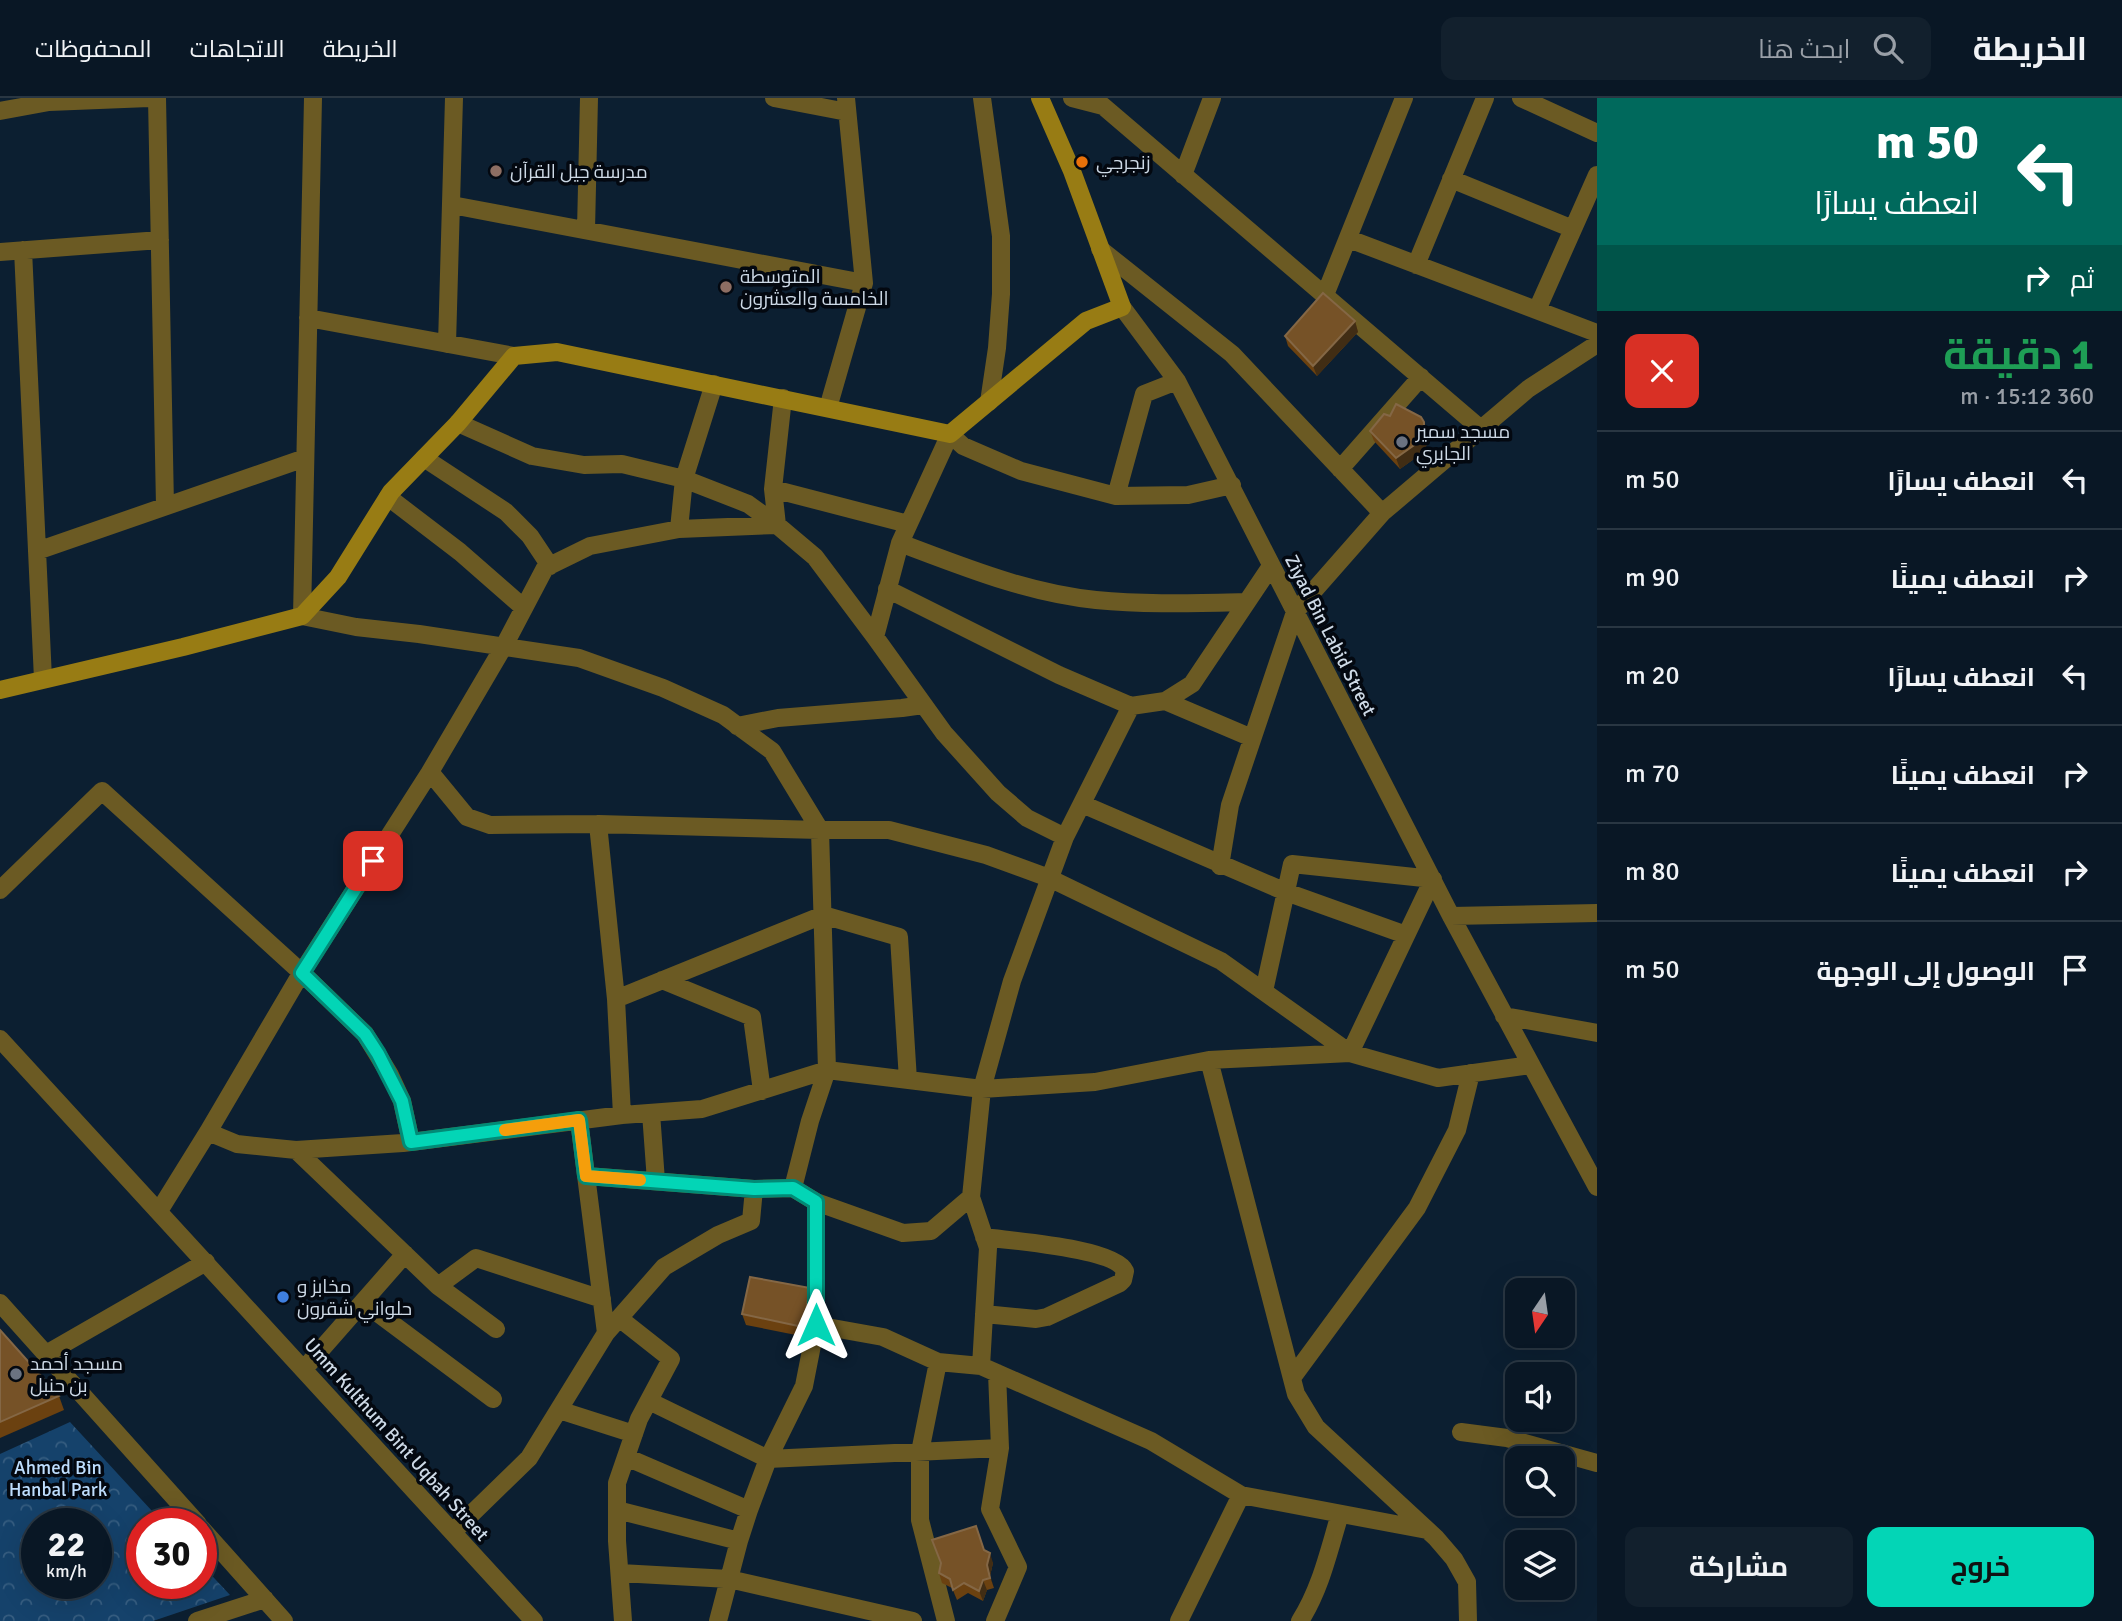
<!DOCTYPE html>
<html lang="ar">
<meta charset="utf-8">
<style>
body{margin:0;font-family:Signika,Cairo,sans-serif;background:#12202d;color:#f1f3f6;direction:rtl;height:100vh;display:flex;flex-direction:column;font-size:26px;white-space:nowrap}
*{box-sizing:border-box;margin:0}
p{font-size:23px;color:#999fa7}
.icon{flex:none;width:38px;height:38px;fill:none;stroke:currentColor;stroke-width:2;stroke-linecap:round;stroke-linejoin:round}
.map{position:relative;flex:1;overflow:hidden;direction:ltr}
.details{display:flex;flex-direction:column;background:#091725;width:525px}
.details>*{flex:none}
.hud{background:#00695c;color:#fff;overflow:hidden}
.needle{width:46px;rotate:193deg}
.tools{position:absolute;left:1505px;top:1180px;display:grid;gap:14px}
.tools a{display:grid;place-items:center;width:70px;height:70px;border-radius:14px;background:#091725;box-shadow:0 7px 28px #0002,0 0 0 2px #293642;font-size:35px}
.speed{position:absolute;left:21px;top:1410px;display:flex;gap:14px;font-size:35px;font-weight:700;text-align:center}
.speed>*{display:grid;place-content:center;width:91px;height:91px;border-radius:50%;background:#091725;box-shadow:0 7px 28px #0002,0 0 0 2px #293642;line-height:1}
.speed small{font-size:18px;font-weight:400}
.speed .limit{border:10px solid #d22;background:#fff;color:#111}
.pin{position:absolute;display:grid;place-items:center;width:60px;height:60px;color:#fff;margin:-30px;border-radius:14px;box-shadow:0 4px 10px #0006}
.me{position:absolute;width:77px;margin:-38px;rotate:0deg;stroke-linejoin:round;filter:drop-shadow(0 0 5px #0008)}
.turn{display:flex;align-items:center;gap:24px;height:147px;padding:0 28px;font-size:32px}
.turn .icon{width:91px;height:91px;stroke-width:2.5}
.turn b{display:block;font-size:49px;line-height:60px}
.then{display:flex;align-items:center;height:66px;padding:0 28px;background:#0003;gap:14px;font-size:26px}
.round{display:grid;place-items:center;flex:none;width:74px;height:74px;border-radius:14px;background:#12202d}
.summary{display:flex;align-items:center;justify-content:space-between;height:119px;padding:0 28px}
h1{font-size:42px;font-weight:700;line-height:52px;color:#1e9e55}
.button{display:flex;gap:14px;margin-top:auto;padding:14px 28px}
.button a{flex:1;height:80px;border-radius:14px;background:#03d5b6;color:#111;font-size:28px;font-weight:700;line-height:80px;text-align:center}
.button a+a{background:#12202d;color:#f1f3f6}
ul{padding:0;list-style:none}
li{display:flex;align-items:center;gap:21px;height:98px;padding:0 28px;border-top:2px solid #293642}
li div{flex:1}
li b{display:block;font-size:26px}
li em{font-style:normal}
header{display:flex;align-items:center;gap:42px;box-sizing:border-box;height:98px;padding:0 35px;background:#091725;border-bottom:2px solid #293642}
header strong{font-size:33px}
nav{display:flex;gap:38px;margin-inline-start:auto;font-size:24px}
.search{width:490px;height:63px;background:#12202d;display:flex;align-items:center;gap:18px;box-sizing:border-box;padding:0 24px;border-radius:14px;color:#999fa7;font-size:26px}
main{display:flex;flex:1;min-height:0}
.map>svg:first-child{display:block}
</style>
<header>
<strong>الخريطة</strong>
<div class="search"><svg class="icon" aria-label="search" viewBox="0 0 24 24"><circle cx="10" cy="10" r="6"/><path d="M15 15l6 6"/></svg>ابحث هنا</div>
<nav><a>الخريطة</a><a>الاتجاهات</a><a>المحفوظات</a></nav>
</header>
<main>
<section class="details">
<div class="hud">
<div class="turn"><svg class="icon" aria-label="left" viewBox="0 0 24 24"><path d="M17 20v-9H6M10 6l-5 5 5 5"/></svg><div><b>50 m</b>انعطف يسارًا</div></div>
<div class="then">ثم<svg class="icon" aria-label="right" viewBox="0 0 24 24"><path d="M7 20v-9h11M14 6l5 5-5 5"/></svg></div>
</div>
<div class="summary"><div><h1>1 دقيقة</h1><p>360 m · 15:12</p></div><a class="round" style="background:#d93025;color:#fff"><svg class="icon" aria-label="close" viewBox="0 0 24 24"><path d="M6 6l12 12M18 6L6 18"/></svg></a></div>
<ul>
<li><svg class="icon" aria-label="left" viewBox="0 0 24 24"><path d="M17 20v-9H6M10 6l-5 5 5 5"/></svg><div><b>انعطف يسارًا</b></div><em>50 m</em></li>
<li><svg class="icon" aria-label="right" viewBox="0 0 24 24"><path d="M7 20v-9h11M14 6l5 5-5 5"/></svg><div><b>انعطف يمينًا</b></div><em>90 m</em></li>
<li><svg class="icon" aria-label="left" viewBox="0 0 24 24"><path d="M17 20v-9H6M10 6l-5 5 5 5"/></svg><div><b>انعطف يسارًا</b></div><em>20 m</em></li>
<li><svg class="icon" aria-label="right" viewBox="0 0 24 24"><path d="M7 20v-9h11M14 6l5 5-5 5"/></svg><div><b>انعطف يمينًا</b></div><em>70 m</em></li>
<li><svg class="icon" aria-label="right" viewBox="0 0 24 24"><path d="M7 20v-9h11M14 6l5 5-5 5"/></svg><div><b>انعطف يمينًا</b></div><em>80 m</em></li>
<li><svg class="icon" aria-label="arrive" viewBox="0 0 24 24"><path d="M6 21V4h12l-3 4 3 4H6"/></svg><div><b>الوصول إلى الوجهة</b></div><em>50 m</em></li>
</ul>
<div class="button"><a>خروج</a><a>مشاركة</a></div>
</section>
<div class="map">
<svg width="1597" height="1523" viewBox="0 0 1597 1523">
<defs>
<pattern id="park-crowns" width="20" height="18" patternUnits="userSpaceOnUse" patternTransform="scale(1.75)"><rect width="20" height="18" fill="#15426b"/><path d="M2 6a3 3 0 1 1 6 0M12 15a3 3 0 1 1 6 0" fill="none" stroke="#365d80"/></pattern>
</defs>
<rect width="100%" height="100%" fill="#0c1f31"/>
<path fill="url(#park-crowns)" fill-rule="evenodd" d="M70,1324L164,1426H142V1486H201V1466L230,1497L153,1523H0V1356ZM37,1426H96V1486H37Z"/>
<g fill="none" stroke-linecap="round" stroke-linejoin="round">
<path stroke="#6b5a23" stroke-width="18" d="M157,0L165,408
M313,0L302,518L356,529L419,536L579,560L663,590L723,617L772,653L820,732L827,972L810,1023L793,1090L816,1104V1227L804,1288L768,1361L749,1412L739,1443L718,1523
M774,0L847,14
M982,0L1001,138V196L997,250L989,304
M1072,0L1103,8L1481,331
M1521,0L1597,35
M0,13L49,4L149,0
M1183,77L1212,0
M1451,81L1573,131
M452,107L864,185
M586,132L589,0
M1349,141L1597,235
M1100,151L1232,256L1382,415
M23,152L43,581
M0,154L160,142
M1416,167L1485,0
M1325,197L1404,0
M1122,209L1177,283L1451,818L1597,1089
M1537,212L1597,77
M308,220L514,258
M447,246L454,0
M783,300L773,391L777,427L815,459L875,539L944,635L998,695L1027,720L1065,739
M828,310L864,185L846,0
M458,325L532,358L584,367L622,366L684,381L748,406L777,427
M424,360L506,414L530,438L550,468
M1340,371L1421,279
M773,391L908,426
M1116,398L1144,296L1177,283
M388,399L460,454L524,510
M679,431L684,381L714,286
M900,445C964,469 1027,495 1096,502C1146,507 1196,505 1247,504
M37,453L305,360
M887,491L1059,577L1131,608L1165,603L1192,586L1271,468
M875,539L900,445L950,336L963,348L1021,373L1116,398L1188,397L1232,387
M1165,603L1252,640
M737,628L778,620L902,610L923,607
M430,674L467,719L490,727L598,726L820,732H889L986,757L1049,780L1221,863L1350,955L1433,781L1292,766L1264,893
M1082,706L1286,794L1406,837
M598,726L616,901L622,1017
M1220,768L1230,707L1295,514L1382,415L1528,291L1597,246
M0,792L102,693L302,875L365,936L390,977L402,1003L411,1044
M1451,818L1597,815
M662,882L752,919L762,993
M616,901L823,817L899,839L908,982
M1504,918L1597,935
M0,941L534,1523
M1209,962L1296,1296L1316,1329L1436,1440L1454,1461L1467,1484L1468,1523
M651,1015L656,1083
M579,1022L606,1235
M208,1034L237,1046L296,1052L403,1045L622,1017L702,1011L827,972L982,991L1095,984L1209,962L1350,955L1438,980L1530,967
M296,1052L438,1188L476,1160L602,1201
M587,1078L754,1091
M816,1104L903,1135L931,1133L971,1099
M159,1113L208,1034L299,879L430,674L504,548L545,470L590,448L679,431L777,427
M438,1188L496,1231
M363,1204L493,1301
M0,1205L198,1426
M984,1216L1036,1221L1047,1219L1120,1185L1123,1182L1125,1173C1115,1150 1011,1143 984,1139
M619,1220L671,1261L639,1321L617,1385V1443L623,1523
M816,1227L883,1239L938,1264L981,1268L1151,1343L1241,1397L1427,1432
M46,1256L206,1164
M938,1264L920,1354V1422L946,1523
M981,1268L988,1150L971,1099L982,991L1012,883L1065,739L1131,608
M304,1271L405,1156
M1292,1280L1417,1110L1457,1032L1471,975
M649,1303L768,1361L1000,1350
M559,1312L634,1336
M1461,1334L1507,1340L1597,1365
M626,1359L749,1412
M617,1412L739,1443
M201,1430L284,1523
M453,1434L529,1360L606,1235L664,1169L718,1137L751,1123L754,1091L793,1090
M620,1475L729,1481L913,1523
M197,1523L265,1501
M995,1523L1018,1469L990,1411L1000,1350L997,1275
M1179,1523L1241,1397
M1300,1523C1321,1490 1329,1452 1340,1416"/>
<path stroke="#987c14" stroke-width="18" d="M0,592L183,549L302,518L338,479L391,394L458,325L514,258L557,254L950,336L1086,223L1122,209L1072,73L1040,0"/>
</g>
<path fill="#6b4110" d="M1355,223L1358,234L1317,278L1288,248L1285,238Z
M1370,333L1428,334V345L1421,356L1400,371L1374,343Z
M810,1190L813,1200L806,1239L746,1227L742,1216Z
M0,1232L59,1298L64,1312L0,1340Z
M984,1452L993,1465L990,1478L994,1490L987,1492L983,1503L968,1495L957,1502L952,1490L942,1485L939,1475Z"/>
<path fill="#412d14" d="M1355,223L1358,234L1317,278L1313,268Z
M1424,324L1428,334V345L1421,356L1400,371L1396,360Z
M810,1190L813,1200L806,1239L803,1229Z
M990,1455L993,1465L990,1478L994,1490L987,1467Z
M983,1482L987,1492L983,1503L979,1493Z"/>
<path fill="#765227" stroke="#846745" stroke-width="2" d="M1323,195L1355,223L1313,268L1285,238Z
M1396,306L1421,319L1424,324V335L1417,345L1396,360L1370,333L1384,316L1390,318Z
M750,1179L810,1190L803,1229L742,1216Z
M0,1232L59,1298L0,1324Z
M976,1428L984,1452L990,1455L987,1467L990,1480L983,1482L979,1493L964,1485L953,1492L950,1481L939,1475L941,1465L932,1442Z"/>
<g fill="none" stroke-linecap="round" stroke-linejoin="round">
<g stroke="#028a76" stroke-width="18">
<path id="route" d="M373,763L302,875L365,936L378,956L402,1003L411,1044L579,1022L586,1078L754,1091L793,1090L816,1104V1227"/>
</g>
<use href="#route" stroke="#03d5b6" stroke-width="12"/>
<path stroke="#f59e0b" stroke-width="12" d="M505,1032L579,1022L586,1078L640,1082"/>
</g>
<circle fill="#e8710a" stroke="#030810" stroke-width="2.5" cx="1082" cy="64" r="7"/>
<g fill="#8d6e63" stroke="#030810" stroke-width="2.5">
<circle cx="496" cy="73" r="7"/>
<circle cx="726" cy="189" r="7"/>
</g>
<g fill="#6b7280" stroke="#030810" stroke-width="2.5">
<circle cx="1402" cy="344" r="7"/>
<circle cx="16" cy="1276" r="7"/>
</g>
<circle fill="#3f7fe0" stroke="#030810" stroke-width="2.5" cx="283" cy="1199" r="7"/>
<g text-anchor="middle" stroke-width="7" stroke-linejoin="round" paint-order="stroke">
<g font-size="19" fill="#cdd9e6" stroke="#030810" text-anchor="start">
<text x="1096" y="71">زنجرجي</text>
<text x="510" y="80">مدرسة جيل القرآن</text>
<text x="740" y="185">المتوسطة<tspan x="740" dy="22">الخامسة والعشرون</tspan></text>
<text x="1416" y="340">مسجد سمير<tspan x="1416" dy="22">الجابري</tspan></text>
<text x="297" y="1195">مخابز و<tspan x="297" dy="22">حلواني شقرون</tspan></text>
<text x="30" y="1272">مسجد أحمد<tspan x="30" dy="22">بن حنبل</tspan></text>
</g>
<g font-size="19" fill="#cdd9e6" stroke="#030810">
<text transform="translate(1331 537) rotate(63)" y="7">Ziyad Bin Labid Street</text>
<text transform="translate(397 1341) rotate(48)" y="7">Umm Kulthum Bint Uqbah Street</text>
</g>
<g font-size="19" fill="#bedefe" stroke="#030810">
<text x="58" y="1376">Ahmed Bin<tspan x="58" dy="22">Hanbal Park</tspan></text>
</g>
</g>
</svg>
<div class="tools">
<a><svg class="needle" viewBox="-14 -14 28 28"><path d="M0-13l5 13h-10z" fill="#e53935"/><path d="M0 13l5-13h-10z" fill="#999fa7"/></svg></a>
<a><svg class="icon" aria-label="sound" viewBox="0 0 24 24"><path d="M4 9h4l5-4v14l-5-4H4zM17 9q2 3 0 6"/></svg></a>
<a><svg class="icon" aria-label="search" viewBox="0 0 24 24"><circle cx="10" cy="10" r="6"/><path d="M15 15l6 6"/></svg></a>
<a><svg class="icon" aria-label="layers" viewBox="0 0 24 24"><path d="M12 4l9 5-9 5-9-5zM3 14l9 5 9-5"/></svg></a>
</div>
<div class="speed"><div>22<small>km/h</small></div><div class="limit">30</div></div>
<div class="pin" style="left:373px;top:763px;background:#d93025"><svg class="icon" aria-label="arrive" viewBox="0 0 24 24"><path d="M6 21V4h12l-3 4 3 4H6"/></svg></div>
<svg class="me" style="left:816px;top:1227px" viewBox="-20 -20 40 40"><path d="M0-17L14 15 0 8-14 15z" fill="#03d5b6" stroke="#fff" stroke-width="4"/></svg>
</div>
</main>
